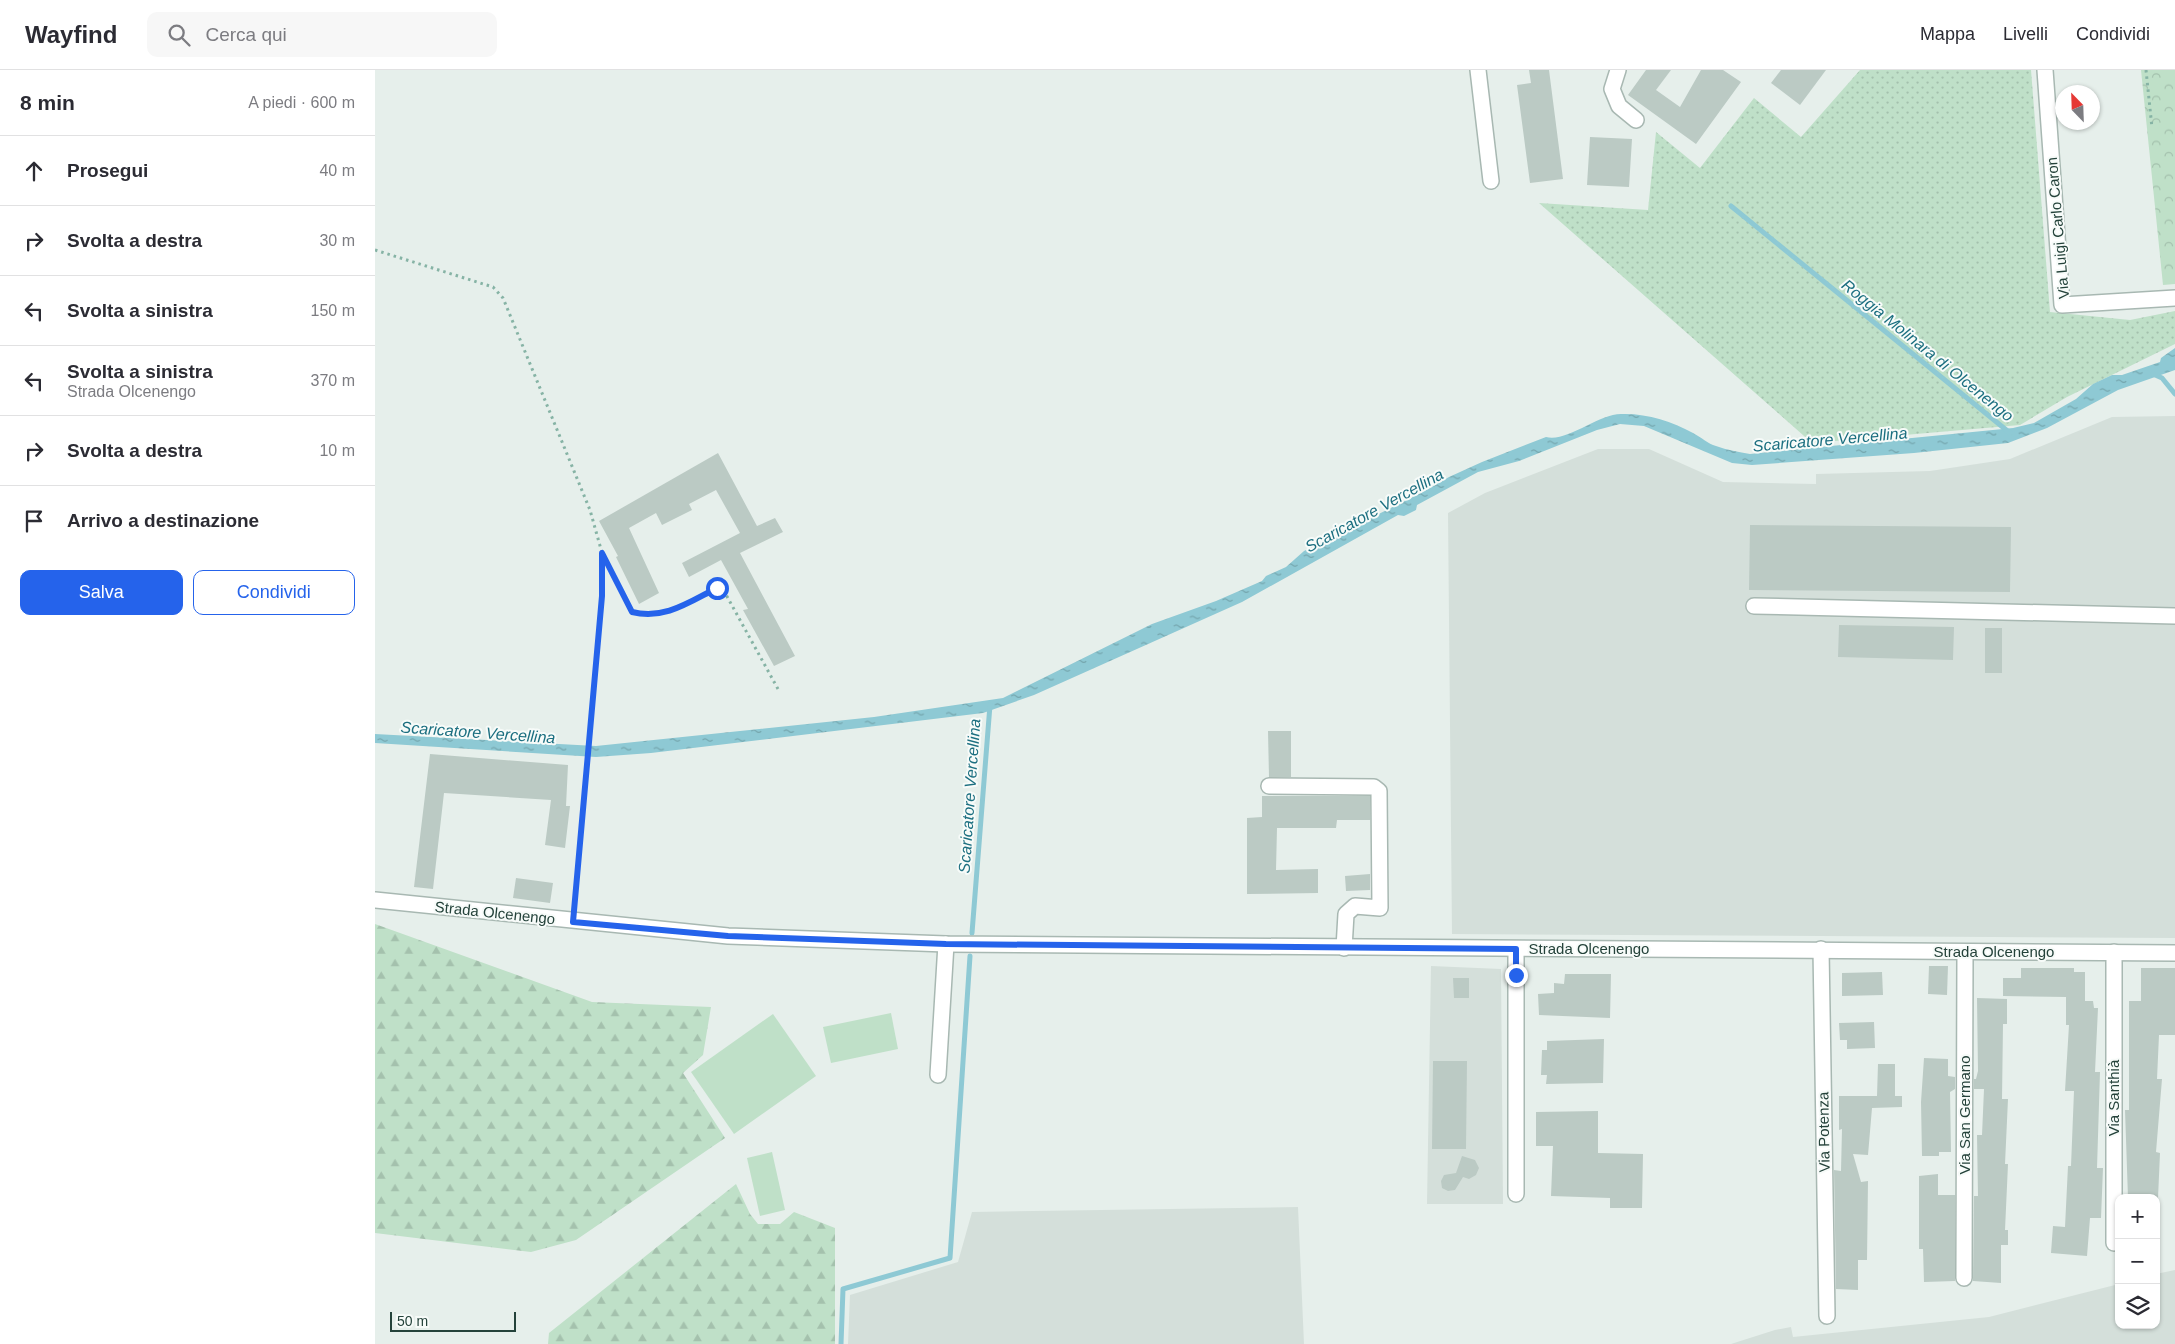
<!DOCTYPE html>
<html lang="it">
<meta charset="utf-8">
<style>
:root{--surface:#fff;--page:#f7f7f7;--text:#2b2b33;--muted:#7c7c81;--line:#e1e1e2;--accent:#2563eb}
body{margin:0;font-family:Arial,sans-serif;background:var(--page);color:var(--text)}
.controls{position:absolute;right:15px;bottom:15px;display:grid;overflow:hidden;border-radius:10px;box-shadow:0 1px 4px #0004}
.controls button{width:45px;height:45px;display:grid;place-items:center;padding:0;border:0;border-bottom:1px solid var(--line);background:var(--surface);color:var(--text);font:25px sans-serif}
.compass{position:absolute;left:1680px;top:15px;width:45px;height:45px;border-radius:50%;background:var(--surface);box-shadow:0 1px 4px #0004;rotate:337deg}
.scale{position:absolute;left:15px;bottom:12px;width:126px;box-sizing:border-box;padding-left:5px;border:2px solid #24423a;border-top:0;font-size:14px;line-height:18px;white-space:nowrap;color:#24423a;-webkit-text-stroke:4px #f7fbf9;paint-order:stroke}
.stop{position:absolute;width:15px;height:15px;margin:-11px;border:4px solid #2563eb;border-radius:50%;background:#fff}
.stop.end{background:#2563eb;border-color:#fff;box-shadow:0 1px 5px #0008}
.list{margin:0;padding:0;list-style:none}
h2{display:flex;justify-content:space-between;align-items:center;height:65px;margin:0;padding:0 20px;font-size:21px}
h2 small{font-size:16px;font-weight:400;color:var(--muted)}
.list li{display:grid;grid-template-columns:32px 1fr auto;gap:15px;align-items:center;box-sizing:border-box;height:70px;padding:0 20px;border-top:1px solid var(--line)}
.list b{display:block;font-size:19px;white-space:nowrap}
.list p{margin:0;font-size:16px;white-space:nowrap;color:var(--muted)}
.list em{font-size:16px;font-style:normal;color:var(--muted)}
.actions{display:flex;gap:10px;padding:15px 20px}
.actions a{flex:1;padding:11px 0;border:1px solid var(--accent);border-radius:10px;text-align:center;font-size:18px;color:var(--accent)}
.actions .main{background:var(--accent);color:#fff}
.icon{flex:none;width:28px;height:28px;fill:none;stroke:currentColor;stroke-width:2;stroke-linecap:round;stroke-linejoin:round}
.map{position:relative;flex:none;width:1800px;height:1274px;overflow:hidden}
header{display:flex;align-items:center;gap:30px;box-sizing:border-box;height:70px;padding:0 25px;background:var(--surface);border-bottom:1px solid var(--line)}
header strong{font-size:24px}
nav{display:flex;gap:28px;margin-inline-start:auto;font-size:18px}
.search{width:350px;height:45px;background:var(--page);display:flex;align-items:center;gap:12px;box-sizing:border-box;padding:0 18px;border-radius:10px;color:var(--muted);font-size:19px}
main{display:flex}
aside{flex:1;background:var(--surface)}
.map>svg:first-child{display:block}
</style>
<header>
<strong>Wayfind</strong>
<div class="search"><svg class="icon" aria-label="search" viewBox="0 0 24 24"><circle cx="10" cy="10" r="6"/><path d="M15 15l6 6"/></svg>Cerca qui</div>
<nav><a>Mappa</a><a>Livelli</a><a>Condividi</a></nav>
</header>
<main>
<aside>
<h2>8 min<small>A piedi · 600 m</small></h2>
<ul class="list">
<li><svg class="icon" aria-label="ahead" viewBox="0 0 24 24"><path d="M12 20V5M6 11l6-6 6 6"/></svg><div><b>Prosegui</b></div><em>40 m</em></li>
<li><svg class="icon" aria-label="right" viewBox="0 0 24 24"><path d="M7 20v-9h11M14 6l5 5-5 5"/></svg><div><b>Svolta a destra</b></div><em>30 m</em></li>
<li><svg class="icon" aria-label="left" viewBox="0 0 24 24"><path d="M17 20v-9H6M10 6l-5 5 5 5"/></svg><div><b>Svolta a sinistra</b></div><em>150 m</em></li>
<li><svg class="icon" aria-label="left" viewBox="0 0 24 24"><path d="M17 20v-9H6M10 6l-5 5 5 5"/></svg><div><b>Svolta a sinistra</b><p>Strada Olcenengo</p></div><em>370 m</em></li>
<li><svg class="icon" aria-label="right" viewBox="0 0 24 24"><path d="M7 20v-9h11M14 6l5 5-5 5"/></svg><div><b>Svolta a destra</b></div><em>10 m</em></li>
<li><svg class="icon" aria-label="arrive" viewBox="0 0 24 24"><path d="M6 21V4h12l-3 4 3 4H6"/></svg><div><b>Arrivo a destinazione</b></div></li>
</ul>
<div class="actions"><a class="main">Salva</a><a>Condividi</a></div>
</aside>
<div class="map">
<svg width="1800" height="1274" viewBox="0 0 1800 1274">
<defs>
<pattern id="grass-dots" width="8" height="8" patternUnits="userSpaceOnUse" patternTransform="scale(1.25)"><rect width="8" height="8" fill="#bfe0c8"/><path d="M2 2h.1M6 6h.1" fill="none" stroke="#a4c1ad" stroke-width="1.8" stroke-linecap="round"/></pattern>
<pattern id="forest-firs" width="22" height="20" patternUnits="userSpaceOnUse" patternTransform="scale(1.25)"><rect width="22" height="20" fill="#bfe0c8"/><path d="M5 1l3.5 6h-7zM16 11l3.5 6h-7z" fill="#a4c1ad"/></pattern>
<pattern id="park-crowns" width="20" height="18" patternUnits="userSpaceOnUse" patternTransform="scale(1.25)"><rect width="20" height="18" fill="#bfe0c8"/><path d="M2 6a3 3 0 1 1 6 0M12 15a3 3 0 1 1 6 0" fill="none" stroke="#a4c1ad"/></pattern>
<pattern id="water-ripples" width="26" height="14" patternUnits="userSpaceOnUse" patternTransform="scale(1.25)"><rect width="26" height="14" fill="#8ec9d4"/><path d="M2 4q2-2 4 0t4 0M15 11q2-2 4 0t4 0" fill="none" stroke="#74a5ad"/></pattern>
</defs>
<rect width="100%" height="100%" fill="#e6efeb"/>
<g fill="#d4dfda">
<polygon points="1800,346 1800,868 1077,864 1073,443 1110,423 1223,379 1274,379 1348,412 1441,414 1441,404 1555,401 1635,389 1737,347"/>
<polygon points="1056,896 1126,899 1128,1134 1052,1134"/>
<polygon points="923,1137 929,1274 473,1274 475,1225 583,1192 597,1142"/>
<polygon points="1800,1200 1800,1274 1356,1274 1400,1260 1416,1257 1418,1267 1614,1247 1744,1214 1744,1255 1781,1255 1781,1204"/>
</g>
<polygon fill="url(#grass-dots)" points="1485,0 1656,0 1675,242 1755,250 1800,241 1800,274 1692,327 1645,355 1437,373 1164,133 1273,140 1281,62 1325,98 1379,28 1426,67"/>
<g fill="url(#forest-firs)">
<polygon points="0,854 217,932 336,937 328,985 308,1003 350,1068 201,1170 156,1182 0,1163"/>
<polygon points="361,1114 375,1144 383,1154 405,1154 419,1142 460,1158 460,1274 173,1274 174,1263"/>
</g>
<polygon fill="url(#park-crowns)" points="1766,0 1800,0 1800,214 1788,215"/>
<g fill="#bfe0c8">
<polygon points="516,943 523,979 456,993 448,957"/>
<polygon points="398,944 441,1006 359,1064 316,1002"/>
<polygon points="397,1082 410,1140 385,1146 372,1088"/>
</g>
<path fill="url(#water-ripples)" d="M1800,278V300L1743,320L1672,358L1633,373L1539,383L1377,395L1357,393L1269,356L1245,354L1222,360L1144,391L1103,402L1042,435L1041,440L1029,446L1023,445L867,532L659,625L608,643L276,683L221,687L0,673V664L221,676L499,647L628,628L777,554L841,531L887,511L891,506L911,497L929,481L1046,423L1074,407L1107,392L1171,367C1191,373 1223,344 1246,344C1271,343 1296,351 1318,363C1326,367 1333,374 1341,376C1352,380 1364,382 1375,384L1638,358L1659,353L1701,329L1718,314L1737,305H1747L1785,292L1786,288Z"/>
<g fill="none" stroke-linecap="round" stroke-linejoin="round">
<g stroke="#8ec9d4" stroke-width="5">
<polyline points="1356,136 1635,363"/>
<polyline points="1778,304 1787,308 1800,324"/>
<polyline points="597,863 615,635"/>
<polyline points="466,1274 468,1219 575,1188 595,886"/>
</g>
</g>
<g fill="#bbcac4">
<polygon points="1154,0 1174,0 1188,109 1155,113 1142,15 1156,13"/>
<polygon points="1271,0 1296,0 1281,20 1305,37 1326,0 1348,0 1366,12 1321,74 1253,25"/>
<polygon points="1406,0 1451,0 1425,35 1396,13"/>
<polygon points="1215,67 1257,69 1254,117 1212,115"/>
<polygon points="343,383 382,456 400,448 408,462 365,483 420,586 399,596 368,540 373,539 346,490 314,507 307,493 365,463 341,420 314,434 317,440 287,455 281,443 254,458 284,523 264,534 241,487 243,486 224,451"/>
<polygon points="1375,455 1636,457 1635,522 1374,520"/>
<polygon points="1464,555 1579,557 1578,590 1463,587"/>
<rect x="1610" y="558" width="17" height="45"/>
<polygon points="893,661 916,661 916,707 894,707"/>
<polygon points="55,684 193,695 191,736 195,736 190,778 170,775 176,730 69,723 58,819 39,817"/>
<polygon points="887,726 995,726 995,750 962,750 961,758 902,758 901,800 943,799 943,823 872,824 872,748 887,747"/>
<polygon points="995,804 995,820 971,821 970,806"/>
<polygon points="141,808 178,813 175,833 138,828"/>
<polygon points="1554,896 1573,896 1572,925 1553,924"/>
<polygon points="1646,898 1699,898 1699,902 1710,902 1710,931 1718,931 1719,938 1723,938 1720,1002 1725,1002 1722,1098 1728,1098 1726,1148 1715,1148 1712,1186 1676,1183 1678,1156 1690,1157 1693,1096 1696,1096 1699,1021 1690,1021 1694,955 1691,955 1691,927 1628,926 1628,908 1646,908"/>
<polygon points="1766,898 1800,898 1800,965 1784,965 1782,1009 1787,1009 1781,1082 1785,1083 1783,1128 1753,1128 1750,1040 1754,1040 1754,931 1766,931"/>
<polygon points="1507,902 1508,925 1467,926 1467,903"/>
<polygon points="1190,904 1236,904 1235,948 1164,945 1163,924 1179,923 1179,913 1189,914"/>
<polygon points="1078,908 1094,908 1094,928 1079,928"/>
<polygon points="1602,928 1632,929 1632,954 1628,954 1627,1029 1633,1029 1630,1094 1633,1094 1630,1160 1633,1160 1633,1175 1626,1175 1626,1213 1598,1211 1599,1126 1603,1126 1602,1065 1607,1065 1609,1019 1599,1019 1599,1009 1601,1009 1603,1001"/>
<polygon points="1499,952 1500,978 1472,979 1472,970 1465,970 1464,953"/>
<polygon points="1229,969 1228,1013 1171,1014 1172,1005 1166,1005 1167,980 1172,980 1172,971"/>
<polygon points="1549,988 1573,989 1573,1006 1580,1007 1580,1019 1575,1022 1576,1082 1564,1082 1564,1086 1547,1086 1546,1032"/>
<polygon points="1058,991 1092,991 1091,1079 1057,1079"/>
<polygon points="1503,994 1520,994 1520,1026 1527,1026 1527,1037 1497,1038 1493,1085 1478,1084 1486,1112 1493,1111 1492,1190 1483,1190 1483,1220 1461,1219 1459,1100 1466,1101 1467,1059 1464,1060 1464,1026 1502,1026"/>
<polygon points="1223,1041 1223,1083 1268,1084 1267,1138 1235,1138 1235,1128 1176,1126 1178,1076 1161,1076 1161,1042"/>
<polygon points="1087,1086 1100,1090 1104,1098 1101,1105 1094,1109 1088,1107 1080,1120 1073,1121 1067,1118 1066,1111 1069,1105 1081,1103"/>
<polygon points="1563,1104 1563,1125 1580,1125 1580,1211 1549,1212 1548,1179 1544,1179 1544,1106"/>
</g>
<g fill="none" stroke-linecap="round" stroke-linejoin="round">
<defs>
<g id="minor">
<polyline points="1103,0 1116,111"/>
<polyline points="1243,0 1237,19 1244,36 1261,50"/>
<polyline points="1670,0 1687,235 1800,228"/>
<polyline points="1379,536 1800,546"/>
<polyline points="894,716 999,717 1004,721 1005,838 980,836 971,844 969,878"/>
<polyline points="0,830 353,866 571,874 1800,883"/>
<polyline points="1141,879 1141,1124"/>
<polyline points="1446,879 1452,1246"/>
<polyline points="563,1005 571,874"/>
<polyline points="1739,1173 1739,882"/>
<polyline points="1589,1208 1590,882"/>
</g>
</defs>
<use href="#minor" stroke="#a8b8b2" stroke-width="18"/>
<g stroke="#86b3a5" stroke-width="3" stroke-dasharray="2.5 4" stroke-linecap="butt">
<polyline points="1771,0 1777,58"/>
<polyline points="0,180 118,217 128,228 215,440 227,483 227,526 200,837"/>
<path d="M227,484L257,542C290,550 314,532 342,518L349,521L403,619"/>
</g>
<use href="#minor" stroke="#fff" stroke-width="15"/>
</g>
<g fill="none" stroke-linecap="round" stroke-linejoin="round">
<path stroke="#2563eb" stroke-width="6" d="M342,518C314,532 290,550 257,542L227,483V526L198,852L353,866L571,874L1141,879V905"/>
</g>
<g text-anchor="middle" stroke-width="4" stroke-linejoin="round" paint-order="stroke">
<g font-size="15" fill="#24423a" stroke="#f7fbf9">
<text transform="translate(1683 158) rotate(-95)" y="5">Via Luigi Carlo Caron</text>
<text transform="translate(120 843) rotate(6)" y="5">Strada Olcenengo</text>
<text x="1214" y="884">Strada Olcenengo</text>
<text x="1619" y="887">Strada Olcenengo</text>
<text transform="translate(1739 1028) rotate(-90)" y="5">Via Santhià</text>
<text transform="translate(1590 1045) rotate(-90)" y="5">Via San Germano</text>
<text transform="translate(1449 1062) rotate(-91)" y="5">Via Potenza</text>
</g>
<g font-size="16" font-style="italic" fill="#1c6f80" stroke="#f7fbf9">
<text transform="translate(1553 280) rotate(39)" y="6">Roggia Molinara di Olcenengo</text>
<text transform="translate(1455 369) rotate(-5)" y="6">Scaricatore Vercellina</text>
<text transform="translate(999 440) rotate(-29)" y="6">Scaricatore Vercellina</text>
<text transform="translate(103 662) rotate(4)" y="6">Scaricatore Vercellina</text>
<text transform="translate(594 726) rotate(-86)" y="6">Scaricatore Vercellina</text>
</g>
</g>
</svg>
<div class="controls">
<button>+</button>
<button>−</button>
<button><svg class="icon" aria-label="layers" viewBox="0 0 24 24"><path d="M12 4l9 5-9 5-9-5zM3 14l9 5 9-5"/></svg></button>
</div>
<svg class="compass" viewBox="-18 -18 36 36"><path d="M0-13l5 13h-10z" fill="#e53935"/><path d="M0 13l5-13h-10z" fill="#7c7c81"/></svg>
<div class="scale">50 m</div>
<div class="stop" style="left:342px;top:518px"></div>
<div class="stop end" style="left:1141px;top:905px"></div>
</div>
</main>
